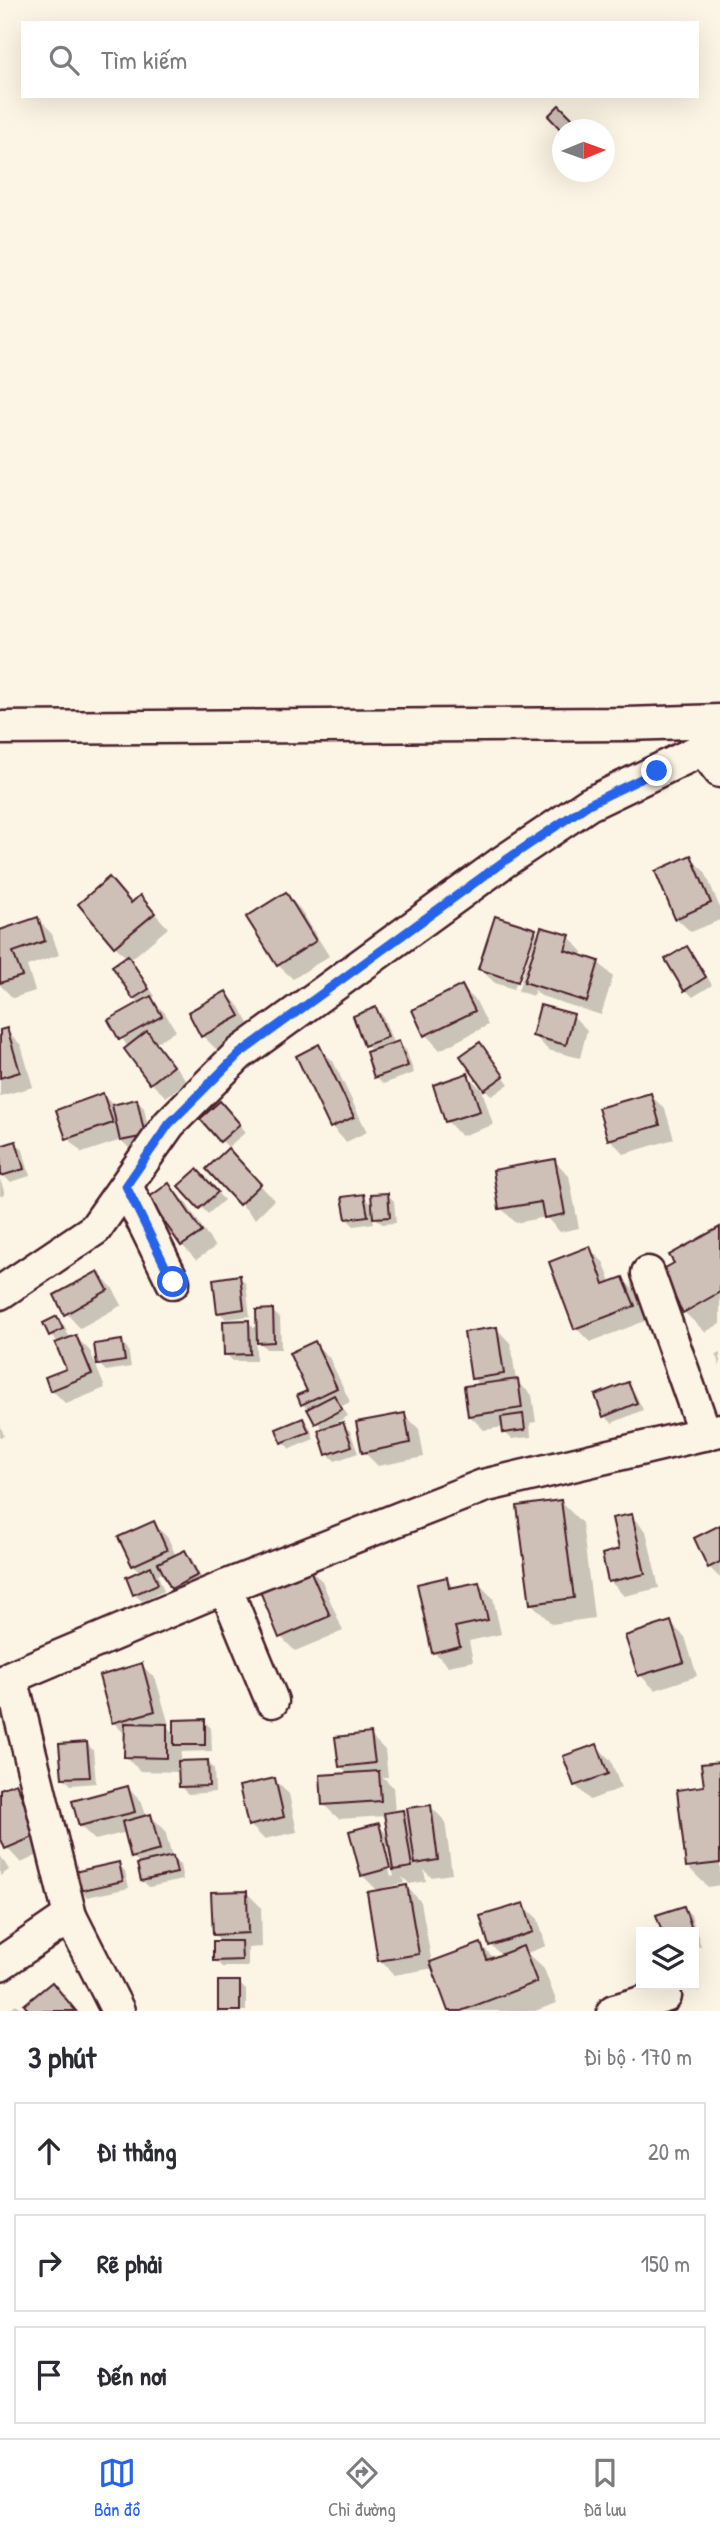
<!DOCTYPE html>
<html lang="vi">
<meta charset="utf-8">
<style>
:root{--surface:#fff;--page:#f2f2f3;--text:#2b2b33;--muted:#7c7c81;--line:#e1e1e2;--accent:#2563eb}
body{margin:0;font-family:"Patrick Hand",sans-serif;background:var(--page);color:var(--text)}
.controls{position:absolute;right:21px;bottom:21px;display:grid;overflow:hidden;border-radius:0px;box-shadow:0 7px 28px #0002}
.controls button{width:63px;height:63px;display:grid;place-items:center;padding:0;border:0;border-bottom:2px solid var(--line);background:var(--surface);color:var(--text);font:35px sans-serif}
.compass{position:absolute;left:552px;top:119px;width:63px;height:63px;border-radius:50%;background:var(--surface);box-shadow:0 7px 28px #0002;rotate:89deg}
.stop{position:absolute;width:21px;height:21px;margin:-16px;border:5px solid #2563eb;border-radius:50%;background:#fff}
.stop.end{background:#2563eb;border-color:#fff;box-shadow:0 2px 7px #0008}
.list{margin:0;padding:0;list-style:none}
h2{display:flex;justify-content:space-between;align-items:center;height:91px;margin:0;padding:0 28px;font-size:30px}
h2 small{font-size:23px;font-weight:400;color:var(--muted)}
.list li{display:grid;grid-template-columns:46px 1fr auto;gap:21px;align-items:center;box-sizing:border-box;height:98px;margin:0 14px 14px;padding:0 14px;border:2px solid var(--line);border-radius:0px}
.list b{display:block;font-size:26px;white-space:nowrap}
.list em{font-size:23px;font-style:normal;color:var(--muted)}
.icon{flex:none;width:38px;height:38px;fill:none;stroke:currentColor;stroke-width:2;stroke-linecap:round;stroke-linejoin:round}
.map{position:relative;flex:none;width:720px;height:2011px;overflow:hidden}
.search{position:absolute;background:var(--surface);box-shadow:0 7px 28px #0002;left:21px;right:21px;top:21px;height:77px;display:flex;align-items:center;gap:18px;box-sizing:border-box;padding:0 24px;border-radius:0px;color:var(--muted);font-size:26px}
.sheet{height:427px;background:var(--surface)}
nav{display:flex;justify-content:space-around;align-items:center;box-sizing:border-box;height:98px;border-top:2px solid var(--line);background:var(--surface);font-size:19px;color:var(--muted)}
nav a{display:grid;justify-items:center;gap:4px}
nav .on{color:var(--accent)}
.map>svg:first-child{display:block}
</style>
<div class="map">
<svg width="720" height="2011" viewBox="0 0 720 2011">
<rect width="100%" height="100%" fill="#fcf5e5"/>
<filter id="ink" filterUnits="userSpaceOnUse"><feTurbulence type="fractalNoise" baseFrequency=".0143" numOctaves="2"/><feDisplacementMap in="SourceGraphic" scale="14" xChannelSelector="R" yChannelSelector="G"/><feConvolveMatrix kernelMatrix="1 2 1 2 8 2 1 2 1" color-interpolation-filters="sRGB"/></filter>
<g filter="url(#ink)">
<g fill="#0003" fill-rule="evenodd">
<polygon points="559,107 581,129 563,130"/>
<polygon points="690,858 705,872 720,908 720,920 691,932 676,918"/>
<polygon points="286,894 300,909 329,956 293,979 278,965"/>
<polygon points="140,897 168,928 130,960 155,996 151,999 165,1013 176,1031 156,1042 187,1081 166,1097 151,1083 111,1021 140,1004 134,998 127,958 115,946 132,904"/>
<polygon points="37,919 52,934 59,955 27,966 35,991 13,998 0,985 0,932"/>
<polygon points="535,931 540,936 569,937 583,952 582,957 598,962 613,977 601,1015 541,996 535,990 533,996 518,991 535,937 532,937 514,989 495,983 480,969"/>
<polygon points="687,948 694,955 712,985 693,997 686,990 668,959"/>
<polygon points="462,987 476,1001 488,1025 440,1050 426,1035"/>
<polygon points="226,993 240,1007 253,1031 217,1050 203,1036"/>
<polygon points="376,1009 383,1016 394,1045 399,1043 406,1050 414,1073 383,1084 376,1077 373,1052 366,1045"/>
<polygon points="573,1016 587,1030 580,1058 548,1050 534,1035"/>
<polygon points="6,1030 21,1045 33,1087 0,1096 0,1032"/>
<polygon points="480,1044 509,1084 492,1096 485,1089"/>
<polygon points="318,1046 333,1061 367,1132 346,1142 332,1127 298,1057"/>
<polygon points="467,1075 482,1090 493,1125 461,1136 447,1121"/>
<polygon points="103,1095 114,1106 137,1101 144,1108 151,1143 129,1148 121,1140 82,1153 68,1138"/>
<polygon points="650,1095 665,1109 674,1139 624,1154 610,1139"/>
<polygon points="227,1110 246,1132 228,1147 221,1140"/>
<polygon points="16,1143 23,1150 30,1176 10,1182 3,1175 0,1166 0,1148"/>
<polygon points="555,1161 569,1176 579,1228 560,1232 546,1217 516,1223 501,1208"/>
<polygon points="242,1165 274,1200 255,1219 208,1169"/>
<polygon points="197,1171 224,1200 208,1214 181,1186"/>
<polygon points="0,1179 5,1194 0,1196"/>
<polygon points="169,1186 184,1200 215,1247 196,1260 182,1245"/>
<polygon points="387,1194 394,1201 396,1223 382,1224 372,1214 374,1223 354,1226 347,1219 363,1196 370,1203 372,1213 375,1213"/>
<polygon points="720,1229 720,1324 705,1332 684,1312"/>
<polygon points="589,1248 604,1263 611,1283 623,1279 637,1293 648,1320 590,1342 576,1328"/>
<polygon points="97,1273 112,1287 122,1305 80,1328 66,1313"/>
<polygon points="239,1277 246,1284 250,1316 226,1319 219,1312"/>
<polygon points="272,1311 280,1318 281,1349 266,1349 256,1338 256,1361 233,1361 226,1354 248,1322 259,1333"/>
<polygon points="57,1318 64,1325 70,1339 76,1337 90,1351 105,1388 66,1404 52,1390 68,1370 59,1343 51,1335"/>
<polygon points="497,1329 511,1344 516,1381 532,1395 536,1422 530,1423 531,1437 512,1439 504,1432 504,1427 484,1430 469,1415 481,1386 473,1378"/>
<polygon points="121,1341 128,1349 131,1367 106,1371 99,1364"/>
<polygon points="314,1343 329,1357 350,1402 342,1406 348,1416 330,1426 331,1428 343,1424 350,1431 358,1453 335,1461 328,1454 324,1430 303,1404 309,1391"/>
<polygon points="720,1353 720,1367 716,1355"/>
<polygon points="627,1384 634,1391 643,1410 612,1423 605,1416"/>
<polygon points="404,1414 419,1429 424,1457 378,1466 364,1452"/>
<polygon points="303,1420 310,1427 314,1439 290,1449 283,1442"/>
<polygon points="0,1424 4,1436 0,1437"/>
<polygon points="561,1502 582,1523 594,1618 552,1624 531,1603"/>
<polygon points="631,1516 646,1531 659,1588 624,1596 610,1581"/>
<polygon points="153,1523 168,1538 176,1556 185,1552 192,1559 203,1582 179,1595 172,1588 164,1572 158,1575 164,1591 142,1601 134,1594 141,1573 133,1565"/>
<polygon points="720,1527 720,1578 709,1567"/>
<polygon points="307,1567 322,1581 343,1631 295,1651 281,1637"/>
<polygon points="446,1579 456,1589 479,1584 493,1598 501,1634 469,1641 473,1661 448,1666 434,1652"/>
<polygon points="670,1623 685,1637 697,1676 655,1690 640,1675"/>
<polygon points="142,1665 156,1680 169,1725 167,1726 176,1735 204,1721 211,1728 212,1751 181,1752 181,1763 207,1761 214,1769 215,1792 188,1794 181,1787 180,1772 140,1771 125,1756 126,1735 113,1722"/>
<path d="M370,1735L385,1750L388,1777H383L393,1787L395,1813L402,1812L410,1819L430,1806L445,1821L452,1874L431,1877L424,1870L426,1881L410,1884L402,1877L404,1883L379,1889L380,1892L407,1887L421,1902L432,1964L481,1945L495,1959L502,1956L491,1945L523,1905L538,1919L546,1946L527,1953L544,1969L557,2003L535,2011H450L434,1968L394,1975L380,1960L379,1892L362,1875L378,1825L389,1836L386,1816L339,1819L324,1805L349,1775L341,1766ZM381,1840H385L394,1876L391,1877Z"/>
<polygon points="86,1743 93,1750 96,1783 71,1785 64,1778"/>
<polygon points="597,1746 611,1761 621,1788 590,1800 575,1785"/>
<polygon points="720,1763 720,1885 708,1887 687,1866 706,1788"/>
<polygon points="274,1780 289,1794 297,1832 264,1839 250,1825"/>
<polygon points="15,1785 30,1799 51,1849 21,1863 7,1848 0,1833 0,1791"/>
<polygon points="128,1788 142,1803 146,1817 151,1816 165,1830 172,1858 180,1865 183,1880 149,1887 142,1880 141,1865 133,1857 127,1832 95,1840 80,1826"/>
<polygon points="0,1855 9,1870 0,1876"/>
<polygon points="118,1864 125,1871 129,1888 87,1897 80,1890"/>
<polygon points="246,1892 261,1907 262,1947 248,1948 248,1967 222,1967 215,1960 223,1943 214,1934"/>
<polygon points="684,1908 691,1915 701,1946 694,1948 694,1932 664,1932 659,1916"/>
<polygon points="239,1983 246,1990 246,2011 220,2011"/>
<polygon points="16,2004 23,2011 7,2011"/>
</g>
<g fill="#cfc0b7" stroke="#4a1f2b" stroke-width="2">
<polygon points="559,105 575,121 562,131 548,116"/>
<polygon points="691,855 711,903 675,919 655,871"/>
<polygon points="109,877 131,903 140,895 155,913 114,947 78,904"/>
<polygon points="286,892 316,941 277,966 246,917"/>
<polygon points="495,916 536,929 518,982 478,969"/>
<polygon points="38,917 45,941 13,952 22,976 0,983 0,930"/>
<polygon points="541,927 570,935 565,950 599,961 587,1002 524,982"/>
<polygon points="687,946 706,977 684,991 665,959"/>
<polygon points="128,955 149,989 133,999 112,966"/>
<polygon points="462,985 475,1011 424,1036 412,1010"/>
<polygon points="226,991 240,1016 201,1037 188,1012"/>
<polygon points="151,996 162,1016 119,1040 108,1020"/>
<polygon points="540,1005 574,1014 566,1045 532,1036"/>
<polygon points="376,1007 388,1037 364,1046 353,1016"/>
<polygon points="7,1028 20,1072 0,1078 0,1030"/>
<polygon points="147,1031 173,1066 150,1084 124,1049"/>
<polygon points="399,1041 408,1066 374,1078 366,1052"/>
<polygon points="480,1042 504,1076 484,1090 460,1056"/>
<polygon points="319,1044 354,1117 330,1128 296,1056"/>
<polygon points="468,1073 480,1111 445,1122 433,1085"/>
<polygon points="103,1093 113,1123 66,1139 56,1110"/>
<polygon points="651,1093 660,1125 608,1140 598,1108"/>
<polygon points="137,1099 145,1136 120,1141 112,1105"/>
<polygon points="220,1101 240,1124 220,1142 200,1119"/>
<polygon points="16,1141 24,1169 1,1176 0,1146"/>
<polygon points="228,1148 261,1184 239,1205 206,1169"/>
<polygon points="555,1159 565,1214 544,1218 541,1202 499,1209 493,1170"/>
<polygon points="197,1169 218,1192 199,1209 178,1186"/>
<polygon points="169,1183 202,1232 181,1246 148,1198"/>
<polygon points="388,1193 390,1217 373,1218 371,1194"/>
<polygon points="364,1194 368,1216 346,1219 342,1197"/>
<polygon points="720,1227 720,1292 683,1313 660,1271 674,1263 669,1255"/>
<polygon points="590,1246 604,1284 623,1277 635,1306 574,1329 549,1262"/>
<polygon points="98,1271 108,1290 64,1315 54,1295"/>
<polygon points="240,1275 244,1309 217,1313 213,1279"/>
<polygon points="273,1309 274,1342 257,1343 256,1310"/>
<polygon points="57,1316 63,1329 49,1336 43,1323"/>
<polygon points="249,1320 250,1354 224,1355 223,1321"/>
<polygon points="497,1327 504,1374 471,1379 464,1332"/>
<polygon points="76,1335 92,1374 50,1391 45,1377 66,1369 55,1343"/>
<polygon points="122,1340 125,1361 97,1365 94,1344"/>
<polygon points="315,1341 337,1388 301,1405 297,1395 307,1391 289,1353"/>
<polygon points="518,1379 522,1408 468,1416 464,1386"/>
<polygon points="628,1382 637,1403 603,1417 595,1395"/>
<polygon points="334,1395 342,1409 315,1424 307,1409"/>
<polygon points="405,1413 410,1443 362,1453 356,1422"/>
<polygon points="523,1414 525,1430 503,1433 501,1417"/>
<polygon points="303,1418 309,1432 281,1443 276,1429"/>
<polygon points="343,1422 352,1446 326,1455 318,1430"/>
<polygon points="561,1500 574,1598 530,1604 517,1506"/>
<polygon points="632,1514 645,1574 608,1582 602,1554 619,1549 612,1518"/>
<polygon points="154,1521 167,1550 132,1566 118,1537"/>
<polygon points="720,1525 720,1562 708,1568 694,1538"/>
<polygon points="185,1550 198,1575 171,1589 158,1563"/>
<polygon points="308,1565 330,1616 279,1638 258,1586"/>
<polygon points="151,1566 158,1584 133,1595 126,1577"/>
<polygon points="447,1577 449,1588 479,1582 488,1620 455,1627 460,1646 432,1653 417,1584"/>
<polygon points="671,1621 684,1662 638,1676 625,1636"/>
<polygon points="142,1663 155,1711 112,1723 99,1676"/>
<polygon points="205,1719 205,1745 174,1745 174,1720"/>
<polygon points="125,1723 167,1724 167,1758 124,1757"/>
<polygon points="371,1733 375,1763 339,1767 335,1737"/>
<polygon points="87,1742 90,1777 62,1778 59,1744"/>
<polygon points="597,1744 608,1774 574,1786 563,1756"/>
<polygon points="208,1760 209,1786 179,1787 178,1761"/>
<polygon points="720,1762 720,1863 686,1867 677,1790 704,1786 701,1764"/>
<polygon points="379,1771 381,1801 322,1805 320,1775"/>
<polygon points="275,1778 284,1817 248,1826 239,1786"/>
<polygon points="16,1783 38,1835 5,1849 0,1837 0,1789"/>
<polygon points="128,1786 135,1812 79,1826 72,1801"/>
<polygon points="431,1805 438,1860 415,1864 407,1808"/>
<polygon points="403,1810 412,1867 393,1870 384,1813"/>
<polygon points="151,1814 160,1850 131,1858 122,1822"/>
<polygon points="379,1823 390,1868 361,1876 349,1831"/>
<polygon points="173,1856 177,1873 141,1881 137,1864"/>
<polygon points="119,1862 123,1881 78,1891 74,1872"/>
<polygon points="407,1885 419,1954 378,1961 367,1892"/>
<polygon points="247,1891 248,1933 213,1935 211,1892"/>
<polygon points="524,1903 533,1932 489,1946 480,1916"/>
<polygon points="684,1906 693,1932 662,1932 656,1915"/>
<polygon points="213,1941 241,1941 242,1960 213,1961"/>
<polygon points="481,1943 487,1960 523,1946 537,1982 461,2011 448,2011 430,1962"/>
<rect x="218" y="1981" width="22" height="30"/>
<polygon points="52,1982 76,2011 29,2011 24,2005"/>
</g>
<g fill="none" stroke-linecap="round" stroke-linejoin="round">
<defs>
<g id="minor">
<polyline points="0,728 627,724 720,721"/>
<polyline points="703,749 720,771"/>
<polyline points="126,1186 173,1282"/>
<polyline points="648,1273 705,1434"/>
<polyline points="0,1293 95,1229 169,1124 239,1054 503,862 589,804 703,749 720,735"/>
<polyline points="225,1587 272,1701"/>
<polyline points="0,1964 70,1916"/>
<polyline points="118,2011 70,1916 11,1677 225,1587 483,1486 720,1430"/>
<polyline points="614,2011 665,1996"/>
</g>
</defs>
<use href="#minor" stroke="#4a1f2b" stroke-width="37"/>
<use href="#minor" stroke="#fcf5e5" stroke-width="32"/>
</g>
</g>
<g fill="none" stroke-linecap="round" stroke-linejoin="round" filter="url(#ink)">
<polyline stroke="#2563eb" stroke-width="9" points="173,1282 126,1186 169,1124 239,1054 503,862 589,804 657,771"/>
</g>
</svg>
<div class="controls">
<button><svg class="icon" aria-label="layers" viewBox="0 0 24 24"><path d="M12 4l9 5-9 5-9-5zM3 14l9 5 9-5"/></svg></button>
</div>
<svg class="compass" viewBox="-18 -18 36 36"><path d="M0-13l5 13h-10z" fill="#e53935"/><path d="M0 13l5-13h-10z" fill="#7c7c81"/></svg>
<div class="stop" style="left:173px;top:1282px"></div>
<div class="stop end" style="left:657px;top:771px"></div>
<div class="search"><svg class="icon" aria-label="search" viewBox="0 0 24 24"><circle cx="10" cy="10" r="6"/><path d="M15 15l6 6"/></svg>Tìm kiếm</div>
</div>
<section class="sheet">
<h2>3 phút<small>Đi bộ · 170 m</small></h2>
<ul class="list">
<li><svg class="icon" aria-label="ahead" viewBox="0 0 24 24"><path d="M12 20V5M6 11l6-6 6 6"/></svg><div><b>Đi thẳng</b></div><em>20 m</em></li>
<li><svg class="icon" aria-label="right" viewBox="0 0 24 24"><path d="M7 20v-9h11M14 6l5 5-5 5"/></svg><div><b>Rẽ phải</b></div><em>150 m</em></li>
<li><svg class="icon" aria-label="arrive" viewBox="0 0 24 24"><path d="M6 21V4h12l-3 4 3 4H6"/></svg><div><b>Đến nơi</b></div></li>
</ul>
</section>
<nav>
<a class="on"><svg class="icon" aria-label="map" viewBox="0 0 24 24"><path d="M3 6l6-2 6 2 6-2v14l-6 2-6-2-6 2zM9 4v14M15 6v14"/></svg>Bản đồ</a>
<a><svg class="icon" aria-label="directions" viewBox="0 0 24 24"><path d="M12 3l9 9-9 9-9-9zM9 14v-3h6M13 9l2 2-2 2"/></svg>Chỉ đường</a>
<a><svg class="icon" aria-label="saved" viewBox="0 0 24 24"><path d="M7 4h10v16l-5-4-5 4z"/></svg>Đã lưu</a>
</nav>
